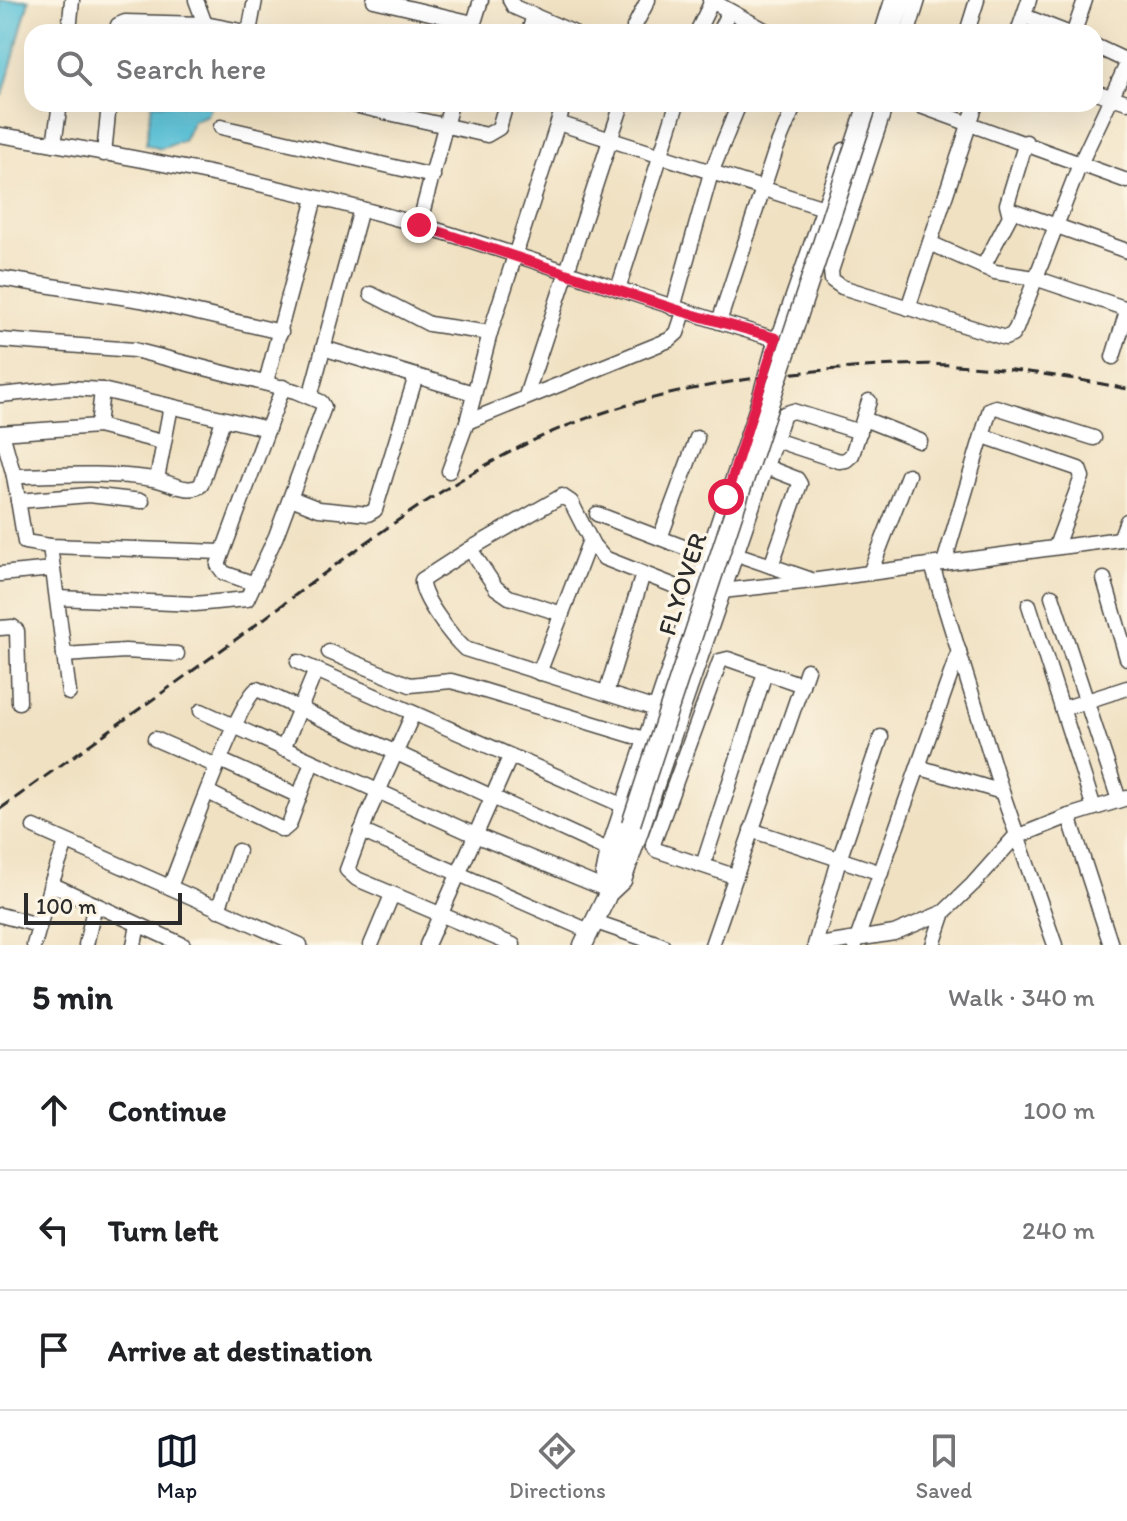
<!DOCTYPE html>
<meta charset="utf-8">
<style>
:root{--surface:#fff;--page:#f2f2f2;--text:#202124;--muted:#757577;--line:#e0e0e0;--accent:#111827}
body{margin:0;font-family:Itim,sans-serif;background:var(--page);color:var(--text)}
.scale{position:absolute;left:24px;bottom:20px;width:158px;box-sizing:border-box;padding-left:8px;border:4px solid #2b2b2b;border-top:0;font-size:22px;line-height:28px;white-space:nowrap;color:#2b2b2b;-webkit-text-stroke:6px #fcf5e5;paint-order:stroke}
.stop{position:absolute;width:24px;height:24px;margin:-18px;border:6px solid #e11d48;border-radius:50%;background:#fff}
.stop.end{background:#e11d48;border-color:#fff;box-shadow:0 2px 8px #0008}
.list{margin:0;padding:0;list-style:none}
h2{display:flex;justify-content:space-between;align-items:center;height:104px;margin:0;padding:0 32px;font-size:34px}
h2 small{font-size:26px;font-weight:400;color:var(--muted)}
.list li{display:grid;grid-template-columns:52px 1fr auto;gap:24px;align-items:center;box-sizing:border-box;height:120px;padding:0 32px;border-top:2px solid var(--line)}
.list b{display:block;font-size:30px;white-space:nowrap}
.list em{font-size:26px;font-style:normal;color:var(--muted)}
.icon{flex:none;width:44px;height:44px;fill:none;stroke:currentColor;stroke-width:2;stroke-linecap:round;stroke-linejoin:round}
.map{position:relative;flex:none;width:1127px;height:945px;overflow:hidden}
.search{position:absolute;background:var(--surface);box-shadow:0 8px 32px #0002;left:24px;right:24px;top:24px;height:88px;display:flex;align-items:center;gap:20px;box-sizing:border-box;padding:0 28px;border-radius:24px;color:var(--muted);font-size:30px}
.sheet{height:464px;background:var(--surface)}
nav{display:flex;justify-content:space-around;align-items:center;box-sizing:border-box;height:112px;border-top:2px solid var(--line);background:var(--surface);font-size:22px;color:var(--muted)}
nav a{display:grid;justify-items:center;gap:4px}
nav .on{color:var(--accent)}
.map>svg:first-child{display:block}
</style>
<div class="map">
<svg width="1127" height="945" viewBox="0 0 1127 945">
<rect width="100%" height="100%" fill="#fcf5e5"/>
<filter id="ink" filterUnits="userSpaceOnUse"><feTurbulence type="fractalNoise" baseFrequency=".0125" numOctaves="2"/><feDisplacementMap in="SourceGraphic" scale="16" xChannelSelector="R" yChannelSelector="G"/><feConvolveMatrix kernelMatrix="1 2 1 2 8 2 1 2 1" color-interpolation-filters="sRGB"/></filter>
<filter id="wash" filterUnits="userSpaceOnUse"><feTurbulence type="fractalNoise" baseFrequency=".006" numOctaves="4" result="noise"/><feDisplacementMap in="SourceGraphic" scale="32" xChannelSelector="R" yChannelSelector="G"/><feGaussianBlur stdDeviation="1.8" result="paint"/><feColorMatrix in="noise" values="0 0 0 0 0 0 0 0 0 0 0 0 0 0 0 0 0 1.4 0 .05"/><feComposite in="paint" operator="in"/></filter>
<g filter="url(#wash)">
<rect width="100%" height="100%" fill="#f0e1c2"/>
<g fill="#5cc3d9" stroke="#447782" stroke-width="2">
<polygon points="0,0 29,0 3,95 0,94"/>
<polygon points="152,104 211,104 207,115 193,121 183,141 160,149 146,144"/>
</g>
</g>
<g filter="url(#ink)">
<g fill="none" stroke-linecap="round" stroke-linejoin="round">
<defs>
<g id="minor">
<polyline points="196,0 205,24"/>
<polyline points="374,0 473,23"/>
<polyline points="510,0 514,7 572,32"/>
<polyline points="710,0 768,32"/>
<polyline points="1024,16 1065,32"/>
<polyline points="634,27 648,0"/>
<polyline points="69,32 72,0"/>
<polyline points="116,32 118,25 125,22 205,24 246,32"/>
<polyline points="249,32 255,0"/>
<polyline points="471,32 481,0"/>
<polyline points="529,32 534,15"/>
<polyline points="697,32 712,1"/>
<polyline points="719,32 729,11"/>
<polyline points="882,32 892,0"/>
<polyline points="908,32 918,0"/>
<polyline points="967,32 977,0"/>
<polyline points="1018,32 1029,0"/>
<polyline points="1074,32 1085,0"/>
<polyline points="1095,46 1127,61"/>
<polyline points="1095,92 1127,102"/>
<polyline points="349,104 487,135 499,128 506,104"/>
<polyline points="886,104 831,271 832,280 842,287 1005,338 1012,335 1016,329 1080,164 1127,64"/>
<polyline points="915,104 1127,181"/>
<polyline points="558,123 824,208"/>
<polyline points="221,127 433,176"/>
<path d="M0,135C138,157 286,186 420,225C538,260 654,303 772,338H776L781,331L844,150"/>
<polyline points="54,144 60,104"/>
<polyline points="104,154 109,104"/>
<polyline points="1009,209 1127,251"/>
<polyline points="419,225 451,104"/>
<polyline points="930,243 995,272 1035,278 1127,309"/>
<polyline points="983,267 1010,216 1007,204 1026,142"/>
<polyline points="0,278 141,300 281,332"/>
<polyline points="618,289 677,104"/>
<polyline points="371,294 429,324 490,333"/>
<polyline points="673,308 711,173 739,104"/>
<polyline points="908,308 976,104"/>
<polyline points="719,322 776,149 795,104"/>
<polyline points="776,338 756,410 608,850 603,875 606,898 624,881 784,414 793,411 860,432"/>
<polyline points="0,340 134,350 295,391 321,402 324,407 276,536 247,599 195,604 58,598"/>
<polyline points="323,348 473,393"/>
<polyline points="1113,357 1127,311"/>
<polyline points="266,382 315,198"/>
<polyline points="0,395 70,388 102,390 268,429"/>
<polyline points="526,396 622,104"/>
<polyline points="310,397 361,209"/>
<polyline points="864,419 920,441"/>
<polyline points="467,422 669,340 677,333 684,312"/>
<polyline points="98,426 102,390"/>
<polyline points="0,433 98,426 162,442"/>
<polyline points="2,433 14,476 25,542 50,546 221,552"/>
<polyline points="983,436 1079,469 1082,477 1056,546"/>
<polyline points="775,440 839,461 846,460 852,455 869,401"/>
<polyline points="766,467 797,479 800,484 771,566"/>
<polyline points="449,471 467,422 490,333 564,104"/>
<path d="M14,476C61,475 107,472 153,479C168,481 188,495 201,485L223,420"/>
<polyline points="157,479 171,406"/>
<polyline points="291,498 319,509 368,514 375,510 416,376"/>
<polyline points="18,501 89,495 142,501"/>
<polyline points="597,514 707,556"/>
<polyline points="660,538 697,438"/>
<polyline points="1120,539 1127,521"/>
<polyline points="50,546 69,693"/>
<polyline points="470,549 496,588 509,597 562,614"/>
<polyline points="745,557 809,579"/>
<polyline points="944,563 990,409 996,407 1094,438"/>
<polyline points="932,565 1002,792 1055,945"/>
<polyline points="870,573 908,475"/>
<polyline points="0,574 53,569"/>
<polyline points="1104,579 1127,658"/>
<polyline points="255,584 224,573 218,565 283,387"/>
<polyline points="1052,596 1119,800"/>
<polyline points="1029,605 1094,808"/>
<polyline points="0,628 13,627 17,631 19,702"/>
<polyline points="329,652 410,685 451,681 462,684 644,739"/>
<polyline points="64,655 125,651 177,654"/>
<polyline points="298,662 622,805"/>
<polyline points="539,673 590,540"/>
<polyline points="606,693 643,574"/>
<path d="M656,709L465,649C452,637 420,596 422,580L470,549L562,496L571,502L593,545L604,558L695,594L803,582L1127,538"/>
<polyline points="1062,709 1127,688"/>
<polyline points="201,711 475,835 603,888"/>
<polyline points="413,714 368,814 347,870 357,879 513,945"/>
<polyline points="155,739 217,766"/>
<polyline points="283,749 316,670"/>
<polyline points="220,760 299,796"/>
<polyline points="918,767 1002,792"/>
<polyline points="208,792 283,830 289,825 312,762"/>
<polyline points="1069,816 1111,945"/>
<polyline points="34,827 300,945"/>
<polyline points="751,830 881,873"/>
<polyline points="361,831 589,931"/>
<polyline points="703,865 765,673"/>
<polyline points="734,876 656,850 653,844 720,661 728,659 802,685"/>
<polyline points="51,884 183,945"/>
<path d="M170,887C182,857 238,700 257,689L608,850"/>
<polyline points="218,910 238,851"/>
<polyline points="0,915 38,925"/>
<polyline points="593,921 662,945"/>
<polyline points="34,945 51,884 66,843"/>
<polyline points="86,945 95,904"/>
<polyline points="134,945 138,925"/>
<polyline points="371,945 392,895"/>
<polyline points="427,945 510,757"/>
<polyline points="712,945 807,670"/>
<polyline points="815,945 839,860 881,737"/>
<polyline points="819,945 894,933 944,912 973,884 1014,838 1069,816 1127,798"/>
<polyline points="855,945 959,651"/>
<polyline points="933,945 944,912"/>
</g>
<g id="major">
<polyline points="891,32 902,0"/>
<polyline points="583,945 606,898 631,824"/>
</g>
</defs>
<use href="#minor" stroke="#494642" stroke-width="17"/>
<use href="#major" stroke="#494642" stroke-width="21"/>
<use href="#minor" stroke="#fff" stroke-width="14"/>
<use href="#major" stroke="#fff" stroke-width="18"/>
<path stroke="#2b2b2b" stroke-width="3" stroke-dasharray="12 6" stroke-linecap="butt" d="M0,809C87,746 174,685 261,621C346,557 432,490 528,443C622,397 735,377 839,369C876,366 915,363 952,365C1011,368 1069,377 1127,389"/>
<defs>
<polyline id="major-bridge" points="631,824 868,104"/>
</defs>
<use href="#major-bridge" stroke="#494642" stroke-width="21" stroke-linecap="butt"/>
<use href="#major-bridge" stroke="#fff" stroke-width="18"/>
</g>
</g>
<g fill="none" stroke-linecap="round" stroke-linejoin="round" filter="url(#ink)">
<polyline stroke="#e11d48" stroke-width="10" points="419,225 684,312 776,338 726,497"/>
</g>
<g text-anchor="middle" stroke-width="7" stroke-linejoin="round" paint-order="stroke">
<g font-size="26" fill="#2b2b2b" stroke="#fcf5e5">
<text transform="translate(682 584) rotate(-72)" y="9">FLYOVER</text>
</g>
</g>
</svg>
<div class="scale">100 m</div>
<div class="stop" style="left:726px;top:497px"></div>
<div class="stop end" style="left:419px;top:225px"></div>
<div class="search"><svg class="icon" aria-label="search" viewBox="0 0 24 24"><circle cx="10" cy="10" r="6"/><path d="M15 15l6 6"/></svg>Search here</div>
</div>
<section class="sheet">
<h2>5 min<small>Walk · 340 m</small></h2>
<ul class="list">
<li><svg class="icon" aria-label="ahead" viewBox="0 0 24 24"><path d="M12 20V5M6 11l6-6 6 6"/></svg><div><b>Continue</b></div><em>100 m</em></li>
<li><svg class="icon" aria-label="left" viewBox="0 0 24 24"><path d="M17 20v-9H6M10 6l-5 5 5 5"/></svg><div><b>Turn left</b></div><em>240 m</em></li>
<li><svg class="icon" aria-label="arrive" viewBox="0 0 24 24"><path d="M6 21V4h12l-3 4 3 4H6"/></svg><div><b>Arrive at destination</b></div></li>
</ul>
</section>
<nav>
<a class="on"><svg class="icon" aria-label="map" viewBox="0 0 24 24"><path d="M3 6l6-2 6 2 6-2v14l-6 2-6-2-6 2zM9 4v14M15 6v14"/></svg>Map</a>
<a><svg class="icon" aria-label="directions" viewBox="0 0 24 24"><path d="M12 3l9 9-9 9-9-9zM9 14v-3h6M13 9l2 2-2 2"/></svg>Directions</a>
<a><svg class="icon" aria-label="saved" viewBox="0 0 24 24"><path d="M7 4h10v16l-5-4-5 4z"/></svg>Saved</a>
</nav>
